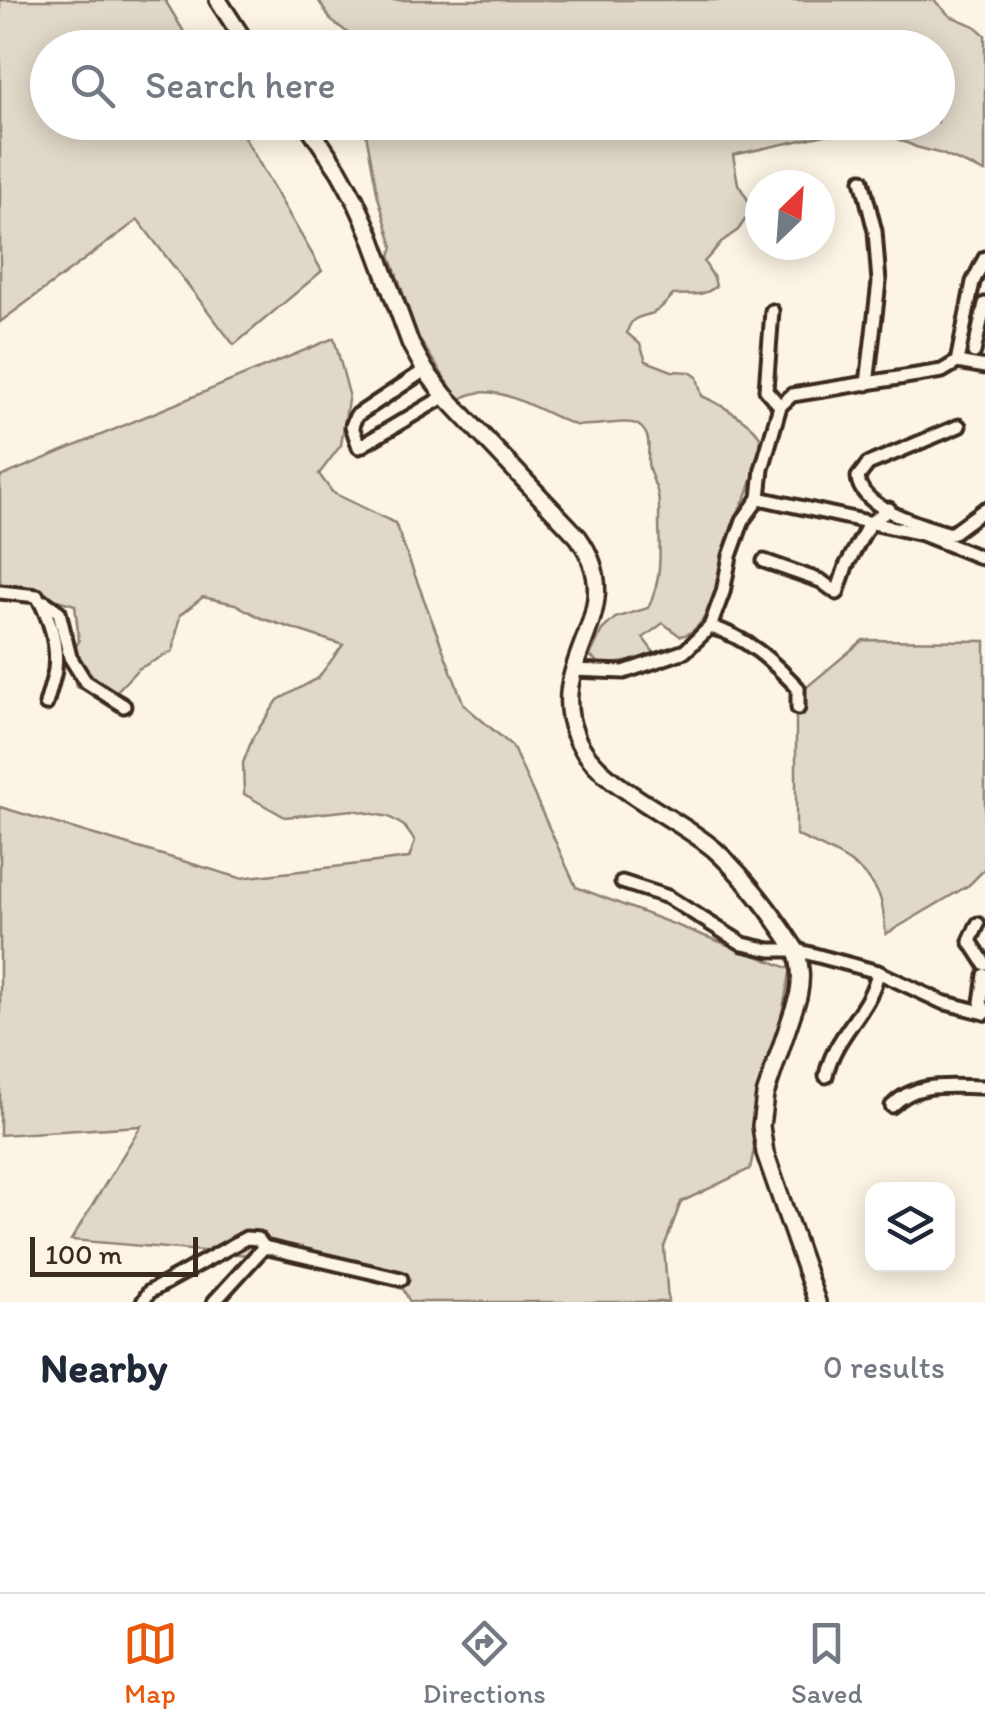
<!DOCTYPE html>
<style>
:root{--surface:#fff;--page:#f2f2f3;--text:#1f2937;--muted:#747a83;--line:#e0e1e3;--accent:#ea580c}
body{margin:0;font-family:Itim,sans-serif;background:var(--page);color:var(--text)}
.controls{position:absolute;right:30px;bottom:30px;display:grid;overflow:hidden;border-radius:20px;box-shadow:0 5px 25px #0003}
.controls button{width:90px;height:90px;display:grid;place-items:center;padding:0;border:0;border-bottom:2px solid var(--line);background:var(--surface);color:var(--text);font:50px sans-serif}
.compass{position:absolute;left:745px;top:170px;width:90px;height:90px;border-radius:50%;background:var(--surface);box-shadow:0 5px 25px #0003;rotate:25deg}
.scale{position:absolute;left:30px;bottom:25px;width:168px;box-sizing:border-box;padding-left:10px;border:5px solid #3b2a1e;border-top:0;font-size:28px;line-height:35px;white-space:nowrap;color:#3b2a1e;-webkit-text-stroke:8px #fcf5e5;paint-order:stroke}
.list{margin:0;padding:0;list-style:none}
h2{display:flex;justify-content:space-between;align-items:center;height:130px;margin:0;padding:0 40px;font-size:42px}
h2 small{font-size:32px;font-weight:400;color:var(--muted)}
.icon{flex:none;width:55px;height:55px;fill:none;stroke:currentColor;stroke-width:2;stroke-linecap:round;stroke-linejoin:round}
.map{position:relative;flex:none;width:985px;height:1302px;overflow:hidden}
.search{position:absolute;background:var(--surface);box-shadow:0 5px 25px #0003;left:30px;right:30px;top:30px;height:110px;display:flex;align-items:center;gap:25px;box-sizing:border-box;padding:0 35px;border-radius:55px;color:var(--muted);font-size:38px}
.sheet{height:290px;background:var(--surface)}
nav{display:flex;justify-content:space-around;align-items:center;box-sizing:border-box;height:140px;border-top:2px solid var(--line);background:var(--surface);font-size:28px;color:var(--muted)}
nav a{display:grid;justify-items:center;gap:5px}
nav .on{color:var(--accent)}
.map>svg:first-child{display:block}
</style>
<div class="map">
<svg width="985" height="1302" viewBox="0 0 985 1302">
<rect width="100%" height="100%" fill="#fcf5e5"/>
<filter id="ink" filterUnits="userSpaceOnUse"><feTurbulence type="fractalNoise" baseFrequency=".01" numOctaves="2"/><feDisplacementMap in="SourceGraphic" scale="20" xChannelSelector="R" yChannelSelector="G"/><feConvolveMatrix kernelMatrix="1 2 1 2 8 2 1 2 1" color-interpolation-filters="sRGB"/></filter>
<g filter="url(#ink)">
<g fill="#e0d8c8" stroke="#8e8173" stroke-width="2.5">
<polygon points="0,0 165,0 193,47 48,48 48,122 236,123 322,271 234,345 138,220 0,322"/>
<path d="M318,0H934L950,16L975,26L985,35V172L942,154L916,147L891,136L857,128L733,155L738,184L753,208L738,230L724,240L704,262L714,278L716,286C703,298 689,293 673,295C667,301 662,309 653,313C639,318 631,316 627,333L640,344L646,361L672,371L690,372L697,377L702,396C718,403 754,423 761,439C760,456 754,476 748,492C743,504 735,515 732,528C724,555 714,633 680,636L663,623L643,638L655,654L642,659L602,666L590,656L602,630L615,618L648,608C662,581 660,552 659,523C659,513 660,501 657,491C654,481 648,471 648,461C648,448 652,434 638,425C627,418 591,428 575,425C541,414 494,376 459,400L419,339L390,256L393,247L378,197L364,123L938,122V48L358,47L352,36L331,20Z"/>
<polygon points="334,338 349,394 341,445 319,474 333,493 395,523 464,705 512,746 576,887 791,969 750,1169 681,1202 664,1247 668,1302 410,1302 403,1289 296,1259 71,1240 141,1126 0,1135 0,807 240,878 409,858 415,841 404,826 389,817 353,810 285,817 244,794 243,763 253,737 278,700 318,678 343,645 261,618 235,604 203,597 180,615 173,651 138,669 112,696 76,687 70,656 79,641 75,605 0,584 0,477"/>
<path d="M863,640L985,641V869L969,885L886,934C884,922 884,906 879,895C864,862 827,850 796,835V696Z"/>
</g>
<g fill="none" stroke-linecap="round" stroke-linejoin="round">
<defs>
<g id="minor">
<polyline points="862,180 875,231 879,282 867,384"/>
<polyline points="985,258 973,282 957,362 985,367"/>
<polyline points="772,311 766,390 780,406"/>
<polyline points="974,352 985,304"/>
<polyline points="425,370 356,416 352,426 359,447 445,396"/>
<path d="M959,426L868,464L858,477C859,508 926,527 951,534L985,509"/>
<polyline points="759,498 762,469 780,406 792,395 942,371 957,362"/>
<polyline points="764,561 821,581 837,593 846,566 869,524 889,509"/>
<path d="M0,592L37,596C50,617 58,645 55,670C53,681 49,693 46,704"/>
<polyline points="45,602 59,612 70,657 85,681 124,706"/>
<path d="M710,627C746,636 773,662 798,688V708"/>
<polyline points="573,670 624,672 685,651 710,627 723,592 730,556 743,520 759,498 922,534 985,559"/>
<polyline points="622,882 668,897 743,944 770,950 796,950 878,972 942,1002 985,1013"/>
<polyline points="978,924 970,941 985,964"/>
<polyline points="985,975 981,1002 985,1013"/>
<path d="M826,1076C833,1036 870,1012 878,972"/>
<path d="M892,1106C917,1080 952,1087 985,1087"/>
<polyline points="143,1302 149,1292 246,1238 258,1239 264,1247"/>
<polyline points="214,1302 264,1247 401,1279"/>
</g>
<g id="major">
<polyline points="218,0 249,48"/>
<path d="M306,122L339,171L355,200L369,231L411,345L425,370L445,396L578,537C633,613 545,659 575,734C594,785 673,814 714,849C744,876 774,916 796,950C801,967 802,980 798,997L765,1095L761,1126L765,1153L817,1302"/>
</g>
</defs>
<use href="#minor" stroke="#3b2a1e" stroke-width="19"/>
<use href="#major" stroke="#3b2a1e" stroke-width="22"/>
<use href="#minor" stroke="#fcf5e5" stroke-width="11"/>
<use href="#major" stroke="#fcf5e5" stroke-width="15"/>
</g>
</g>
</svg>
<div class="controls">
<button><svg class="icon" aria-label="layers" viewBox="0 0 24 24"><path d="M12 4l9 5-9 5-9-5zM3 14l9 5 9-5"/></svg></button>
</div>
<svg class="compass" viewBox="-18 -18 36 36"><path d="M0-13l5 13h-10z" fill="#e53935"/><path d="M0 13l5-13h-10z" fill="#747a83"/></svg>
<div class="scale">100 m</div>
<div class="search"><svg class="icon" aria-label="search" viewBox="0 0 24 24"><circle cx="10" cy="10" r="6"/><path d="M15 15l6 6"/></svg>Search here</div>
</div>
<section class="sheet">
<h2>Nearby<small>0 results</small></h2>
<ul class="list">
</ul>
</section>
<nav>
<a class="on"><svg class="icon" aria-label="map" viewBox="0 0 24 24"><path d="M3 6l6-2 6 2 6-2v14l-6 2-6-2-6 2zM9 4v14M15 6v14"/></svg>Map</a>
<a><svg class="icon" aria-label="directions" viewBox="0 0 24 24"><path d="M12 3l9 9-9 9-9-9zM9 14v-3h6M13 9l2 2-2 2"/></svg>Directions</a>
<a><svg class="icon" aria-label="saved" viewBox="0 0 24 24"><path d="M7 4h10v16l-5-4-5 4z"/></svg>Saved</a>
</nav>
